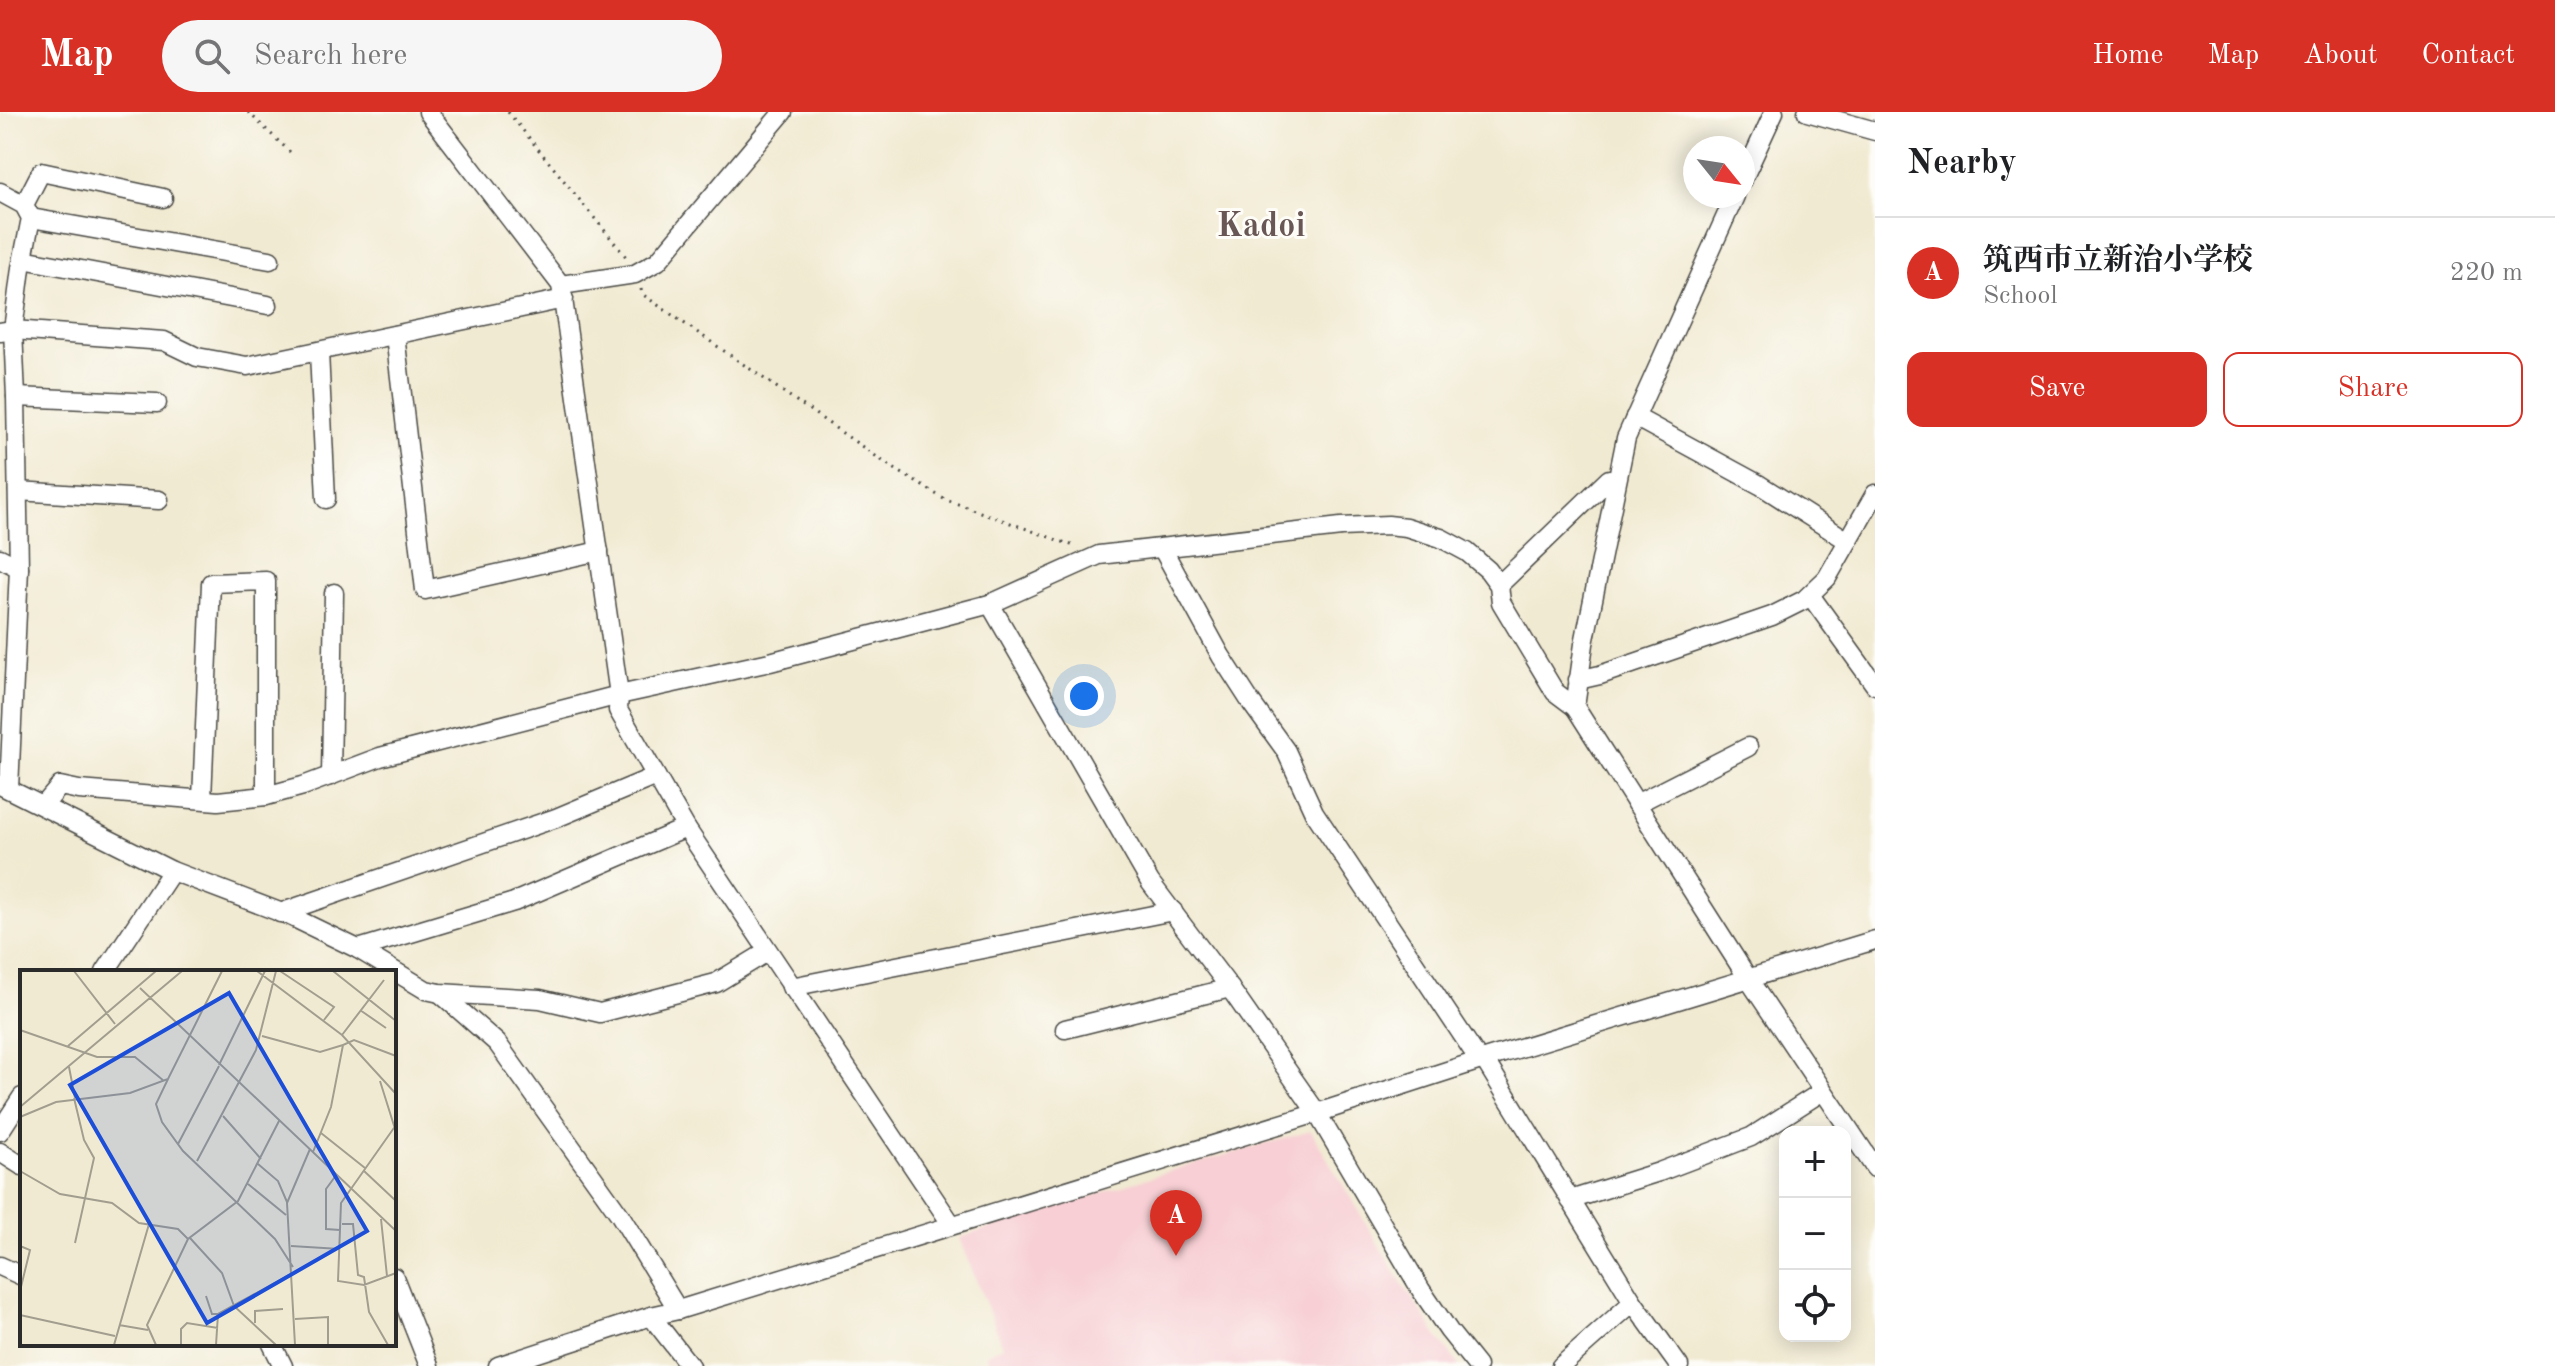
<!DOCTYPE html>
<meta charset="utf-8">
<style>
:root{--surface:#fff;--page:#f6f6f6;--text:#202124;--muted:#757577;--line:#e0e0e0;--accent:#d93025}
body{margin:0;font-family:"Old Standard TT","Noto Serif JP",serif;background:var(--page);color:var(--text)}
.controls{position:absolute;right:24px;bottom:24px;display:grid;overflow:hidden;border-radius:16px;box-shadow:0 4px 20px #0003}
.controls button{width:72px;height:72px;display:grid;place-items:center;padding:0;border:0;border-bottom:2px solid var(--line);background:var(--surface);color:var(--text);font:40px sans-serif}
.compass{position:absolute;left:1683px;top:24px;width:72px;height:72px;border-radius:50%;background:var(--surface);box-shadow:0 4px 20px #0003;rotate:120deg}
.you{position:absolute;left:1084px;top:584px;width:28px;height:28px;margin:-20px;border:6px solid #fff;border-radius:50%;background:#1a73e8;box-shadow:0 0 0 12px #1a73e833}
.badge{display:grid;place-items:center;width:52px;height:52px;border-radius:50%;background:var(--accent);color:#fff;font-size:26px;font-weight:700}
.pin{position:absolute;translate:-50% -66px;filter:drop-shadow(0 2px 4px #0008)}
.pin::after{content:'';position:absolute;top:42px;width:28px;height:24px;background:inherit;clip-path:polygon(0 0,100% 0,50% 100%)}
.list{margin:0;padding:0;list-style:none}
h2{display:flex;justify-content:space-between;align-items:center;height:104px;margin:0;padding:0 32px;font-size:34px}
h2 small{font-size:26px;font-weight:400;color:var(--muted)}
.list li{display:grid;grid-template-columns:52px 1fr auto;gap:24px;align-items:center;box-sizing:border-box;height:112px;padding:0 32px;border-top:2px solid var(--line)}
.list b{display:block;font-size:30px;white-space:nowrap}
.list p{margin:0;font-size:26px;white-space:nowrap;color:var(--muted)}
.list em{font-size:26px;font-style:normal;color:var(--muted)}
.actions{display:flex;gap:16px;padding:24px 32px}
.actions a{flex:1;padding:18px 0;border:2px solid var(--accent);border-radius:16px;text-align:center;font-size:28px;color:var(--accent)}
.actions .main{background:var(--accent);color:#fff}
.icon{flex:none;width:44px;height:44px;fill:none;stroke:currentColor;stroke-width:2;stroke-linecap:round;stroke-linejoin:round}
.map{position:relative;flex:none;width:1875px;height:1254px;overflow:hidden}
header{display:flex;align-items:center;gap:48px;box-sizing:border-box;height:112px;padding:0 40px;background:var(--accent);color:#fff}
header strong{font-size:38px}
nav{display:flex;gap:44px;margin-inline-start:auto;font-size:28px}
.search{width:560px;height:72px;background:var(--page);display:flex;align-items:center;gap:20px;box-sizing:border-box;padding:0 28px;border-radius:44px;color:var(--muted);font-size:30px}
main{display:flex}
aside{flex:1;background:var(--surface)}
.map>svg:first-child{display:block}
</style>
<header>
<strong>Map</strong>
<div class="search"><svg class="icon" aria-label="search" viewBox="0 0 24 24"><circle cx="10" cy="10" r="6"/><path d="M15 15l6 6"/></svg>Search here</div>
<nav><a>Home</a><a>Map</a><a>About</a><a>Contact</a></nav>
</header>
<main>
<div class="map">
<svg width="1875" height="1254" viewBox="0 0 1875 1254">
<rect width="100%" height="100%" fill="#fdfcf7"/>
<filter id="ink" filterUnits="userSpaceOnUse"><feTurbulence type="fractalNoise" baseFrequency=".0125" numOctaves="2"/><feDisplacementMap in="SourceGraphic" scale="16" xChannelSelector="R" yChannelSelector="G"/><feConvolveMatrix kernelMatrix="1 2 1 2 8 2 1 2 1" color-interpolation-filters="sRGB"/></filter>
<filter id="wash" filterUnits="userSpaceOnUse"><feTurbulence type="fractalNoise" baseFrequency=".006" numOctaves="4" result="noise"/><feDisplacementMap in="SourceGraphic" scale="32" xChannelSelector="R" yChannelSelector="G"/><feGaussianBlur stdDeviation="1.8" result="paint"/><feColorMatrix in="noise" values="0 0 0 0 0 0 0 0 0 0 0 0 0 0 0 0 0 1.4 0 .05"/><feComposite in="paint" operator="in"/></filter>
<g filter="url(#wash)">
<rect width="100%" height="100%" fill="#f1ead2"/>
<polygon fill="#f7cfd4" points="1311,1019 1396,1162 1442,1231 1460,1254 992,1254 986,1243 1003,1234 959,1126 1176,1057"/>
</g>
<g filter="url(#ink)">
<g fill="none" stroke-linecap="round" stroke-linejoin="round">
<defs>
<g id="minor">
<polyline points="428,0 561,173 619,583 618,598 686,716 952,1113"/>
<polyline points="1807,0 1875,19"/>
<polyline points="1743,67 1774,0"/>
<polyline points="0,80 24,93 31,106 21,156 13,218 16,285 19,456 9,677"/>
<polyline points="1735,84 1626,326 1584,532 1575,595 1749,868 1875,1056"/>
<polyline points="24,93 41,60 163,86"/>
<polyline points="31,106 270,148"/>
<polyline points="23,147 268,193"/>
<polyline points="561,173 635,162 658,149 783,0"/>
<polyline points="0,220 13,218 164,229 197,245 247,254 564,187"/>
<polyline points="395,223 425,478 599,439"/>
<polyline points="319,240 326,387"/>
<polyline points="16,285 157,291"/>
<polyline points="1635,305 1760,373 1848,429"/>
<polyline points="18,379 159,388"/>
<polyline points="1162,436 1221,544 1252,592 1286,639 1314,700 1479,948"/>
<polyline points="0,446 19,456"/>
<polyline points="1499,473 1609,367 1616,369"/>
<polyline points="1810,483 1875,573"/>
<polyline points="990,492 1150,770 1227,872 1317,1001 1421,1178 1449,1219 1477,1254"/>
<polyline points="1578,568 1600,563 1772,504 1804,488 1827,466 1875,382"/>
<polyline points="331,664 334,481"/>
<polyline points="0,673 172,759 290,804 358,837 426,878 440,881 540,887 600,901 716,871 767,840"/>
<polyline points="202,687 211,471 266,469 266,684"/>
<polyline points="1636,692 1748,635"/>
<polyline points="43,694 60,674 79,678 218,689 266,684 303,674 380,645 619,583 770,550 990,492 1099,443 1341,415 1388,413 1406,415 1441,426 1467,440 1488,458 1499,473 1501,490 1555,580 1575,595"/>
<polyline points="280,801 556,706 656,664"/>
<polyline points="358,837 514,790 686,716"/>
<polyline points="105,860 172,759"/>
<polyline points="791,875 1173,799"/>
<polyline points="440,881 497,931 620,1103 678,1198"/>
<polyline points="1065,917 1230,876"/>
<polyline points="1484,947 1633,1190 1679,1254"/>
<polyline points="0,1019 22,985"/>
<polyline points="0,1040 22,1054"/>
<polyline points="1570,1088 1659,1060 1751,1025 1823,979"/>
<polyline points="0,1154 22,1164"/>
<polyline points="394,1165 429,1254"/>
<polyline points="651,1204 690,1254"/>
<polyline points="272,1232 283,1254"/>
<polyline points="498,1254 651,1204 678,1198 1317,1001 1484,947 1875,828"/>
<polyline points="1561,1254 1633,1190"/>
</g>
</defs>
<use href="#minor" stroke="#494844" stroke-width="21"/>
<g stroke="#494844" stroke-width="3" stroke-dasharray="2 6" stroke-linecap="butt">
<polyline points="248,0 290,40"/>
<polyline points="508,0 627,146"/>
<polyline points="641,177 642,182 890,354 944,387 1074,434"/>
</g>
<use href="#minor" stroke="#fff" stroke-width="18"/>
</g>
</g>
<g text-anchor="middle" stroke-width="6" stroke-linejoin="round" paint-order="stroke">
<g font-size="34" font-weight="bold" fill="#695756" stroke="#fdfcf7">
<text x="1261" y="124">Kadoi</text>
</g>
</g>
<g transform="translate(20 858)">
<rect width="376" height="376" fill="#f1ead2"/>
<path fill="none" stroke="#a29e8f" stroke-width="2" d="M54,1L95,54M237,1L322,65L376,124M260,1L314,37L304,50M313,1L376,51M120,18L376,261M340,40L366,58M0,60L77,87H115L144,111M322,65L364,10M242,66L300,82L323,75M48,76L136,1M199,95L245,1M49,97L55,128M148,109L136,134L142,152L163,181L255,269L273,297M360,111L376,162M54,128L64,170L74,188L55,273M0,137L162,1M203,146L241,189M0,147L36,132L110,123L148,109L202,1M376,155L321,233L318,311L344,315L376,303M301,163L345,198M158,174L199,96M293,182L311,137L323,75L334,70L376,86M177,191L236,80L256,1M238,194L258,211L267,232M0,201L40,224L92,233L119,253L158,259L168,269M344,201L376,231M317,204L306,219V259L320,260M228,214L266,245M361,249L367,306M322,254H333L338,305L344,307L349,342L368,375M170,268L202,303L214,336L256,375M0,276L10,280L0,321M271,276L320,279M186,326L192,344H198M198,344L273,303M0,345L95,366M275,349L308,347V375M235,353V341L263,339M99,355L128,360M94,375L129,254M136,375L127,355L168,269L218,231L259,151M161,375V359L167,353L198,358M196,375L198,344M275,375L267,233L290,179"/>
<path fill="#1d4ed8" fill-opacity="0.15" stroke="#1d4ed8" stroke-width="4" d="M209,23L347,261L187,353L50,115Z"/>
<rect width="376" height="376" fill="none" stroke="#2b2b2b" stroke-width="4"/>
</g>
</svg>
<div class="controls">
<button>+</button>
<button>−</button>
<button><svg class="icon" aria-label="locate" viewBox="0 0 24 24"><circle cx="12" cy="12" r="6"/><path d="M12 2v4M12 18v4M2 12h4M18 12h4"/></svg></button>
</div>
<svg class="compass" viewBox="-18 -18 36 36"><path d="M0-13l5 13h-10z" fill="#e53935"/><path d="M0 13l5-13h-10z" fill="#757577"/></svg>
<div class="you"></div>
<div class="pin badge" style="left:1176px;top:1144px">A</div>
</div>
<aside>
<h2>Nearby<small></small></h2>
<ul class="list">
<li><span class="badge">A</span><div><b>筑西市立新治小学校</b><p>School</p></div><em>220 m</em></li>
</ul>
<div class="actions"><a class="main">Save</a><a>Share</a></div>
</aside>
</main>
